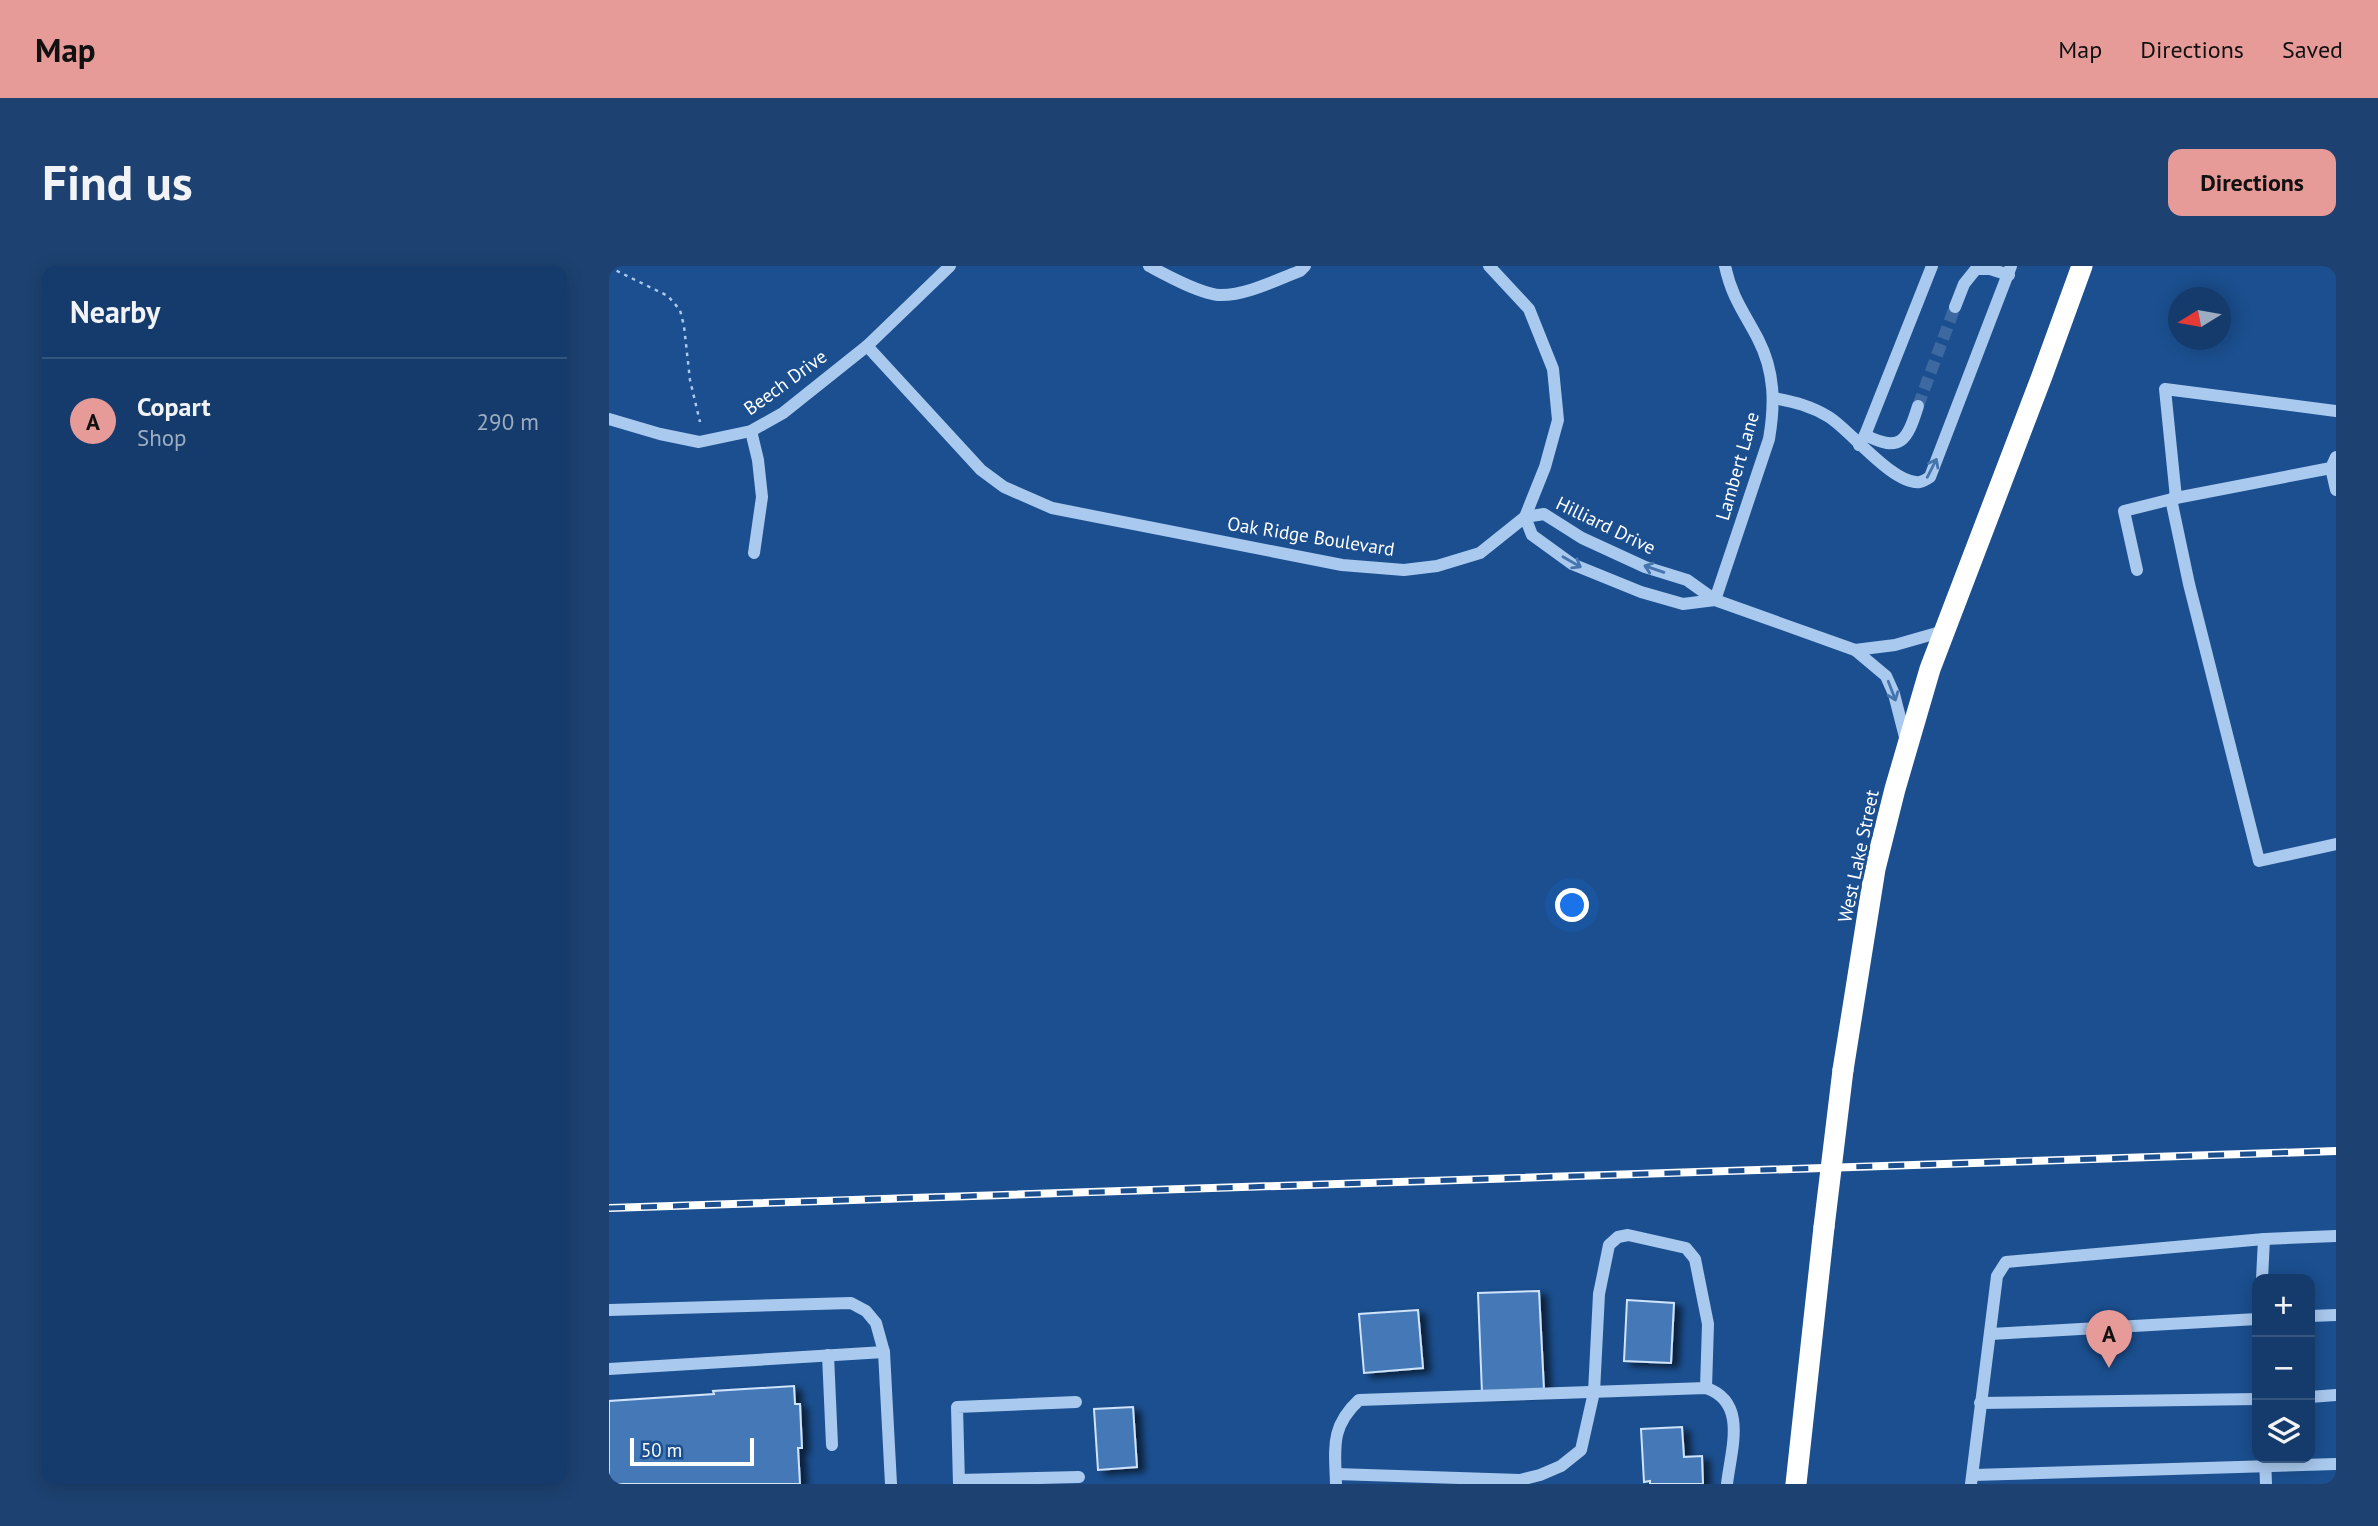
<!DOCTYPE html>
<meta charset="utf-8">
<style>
:root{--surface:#143b6b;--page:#1d4271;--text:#f1f3f6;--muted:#9dadc1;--line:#33557e;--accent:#e69b98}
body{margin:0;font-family:"PT Sans",sans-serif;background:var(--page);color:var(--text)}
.controls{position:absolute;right:21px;bottom:21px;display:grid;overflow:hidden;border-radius:14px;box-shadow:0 4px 18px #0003}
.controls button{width:63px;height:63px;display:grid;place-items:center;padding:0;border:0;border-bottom:2px solid var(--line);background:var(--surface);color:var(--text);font:35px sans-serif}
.compass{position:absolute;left:1559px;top:21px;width:63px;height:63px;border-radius:50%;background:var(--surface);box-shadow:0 4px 18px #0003;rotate:259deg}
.scale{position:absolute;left:21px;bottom:18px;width:124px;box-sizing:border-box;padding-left:7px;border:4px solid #fff;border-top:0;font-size:19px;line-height:24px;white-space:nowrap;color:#fff;-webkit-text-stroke:5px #1b4f8f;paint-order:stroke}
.you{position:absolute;left:964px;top:640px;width:24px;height:24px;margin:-18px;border:5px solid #fff;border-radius:50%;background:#1a73e8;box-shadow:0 0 0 10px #1a73e833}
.badge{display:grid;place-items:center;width:46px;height:46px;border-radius:50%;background:var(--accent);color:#111;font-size:23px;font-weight:700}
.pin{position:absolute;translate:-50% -58px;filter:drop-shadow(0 2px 4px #0008)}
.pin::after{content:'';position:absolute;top:37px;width:24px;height:21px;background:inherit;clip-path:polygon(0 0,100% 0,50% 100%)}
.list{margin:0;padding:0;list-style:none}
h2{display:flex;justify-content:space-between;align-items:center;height:91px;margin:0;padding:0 28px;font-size:30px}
h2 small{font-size:23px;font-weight:400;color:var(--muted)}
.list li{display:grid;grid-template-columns:46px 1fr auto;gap:21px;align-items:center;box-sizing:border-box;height:126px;padding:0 28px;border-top:2px solid var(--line)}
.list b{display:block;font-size:26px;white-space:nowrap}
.list p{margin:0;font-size:23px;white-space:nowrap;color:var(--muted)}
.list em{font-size:23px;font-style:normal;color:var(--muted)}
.icon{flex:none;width:38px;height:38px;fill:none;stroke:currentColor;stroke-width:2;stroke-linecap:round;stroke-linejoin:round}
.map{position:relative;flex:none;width:1727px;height:1218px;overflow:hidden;border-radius:14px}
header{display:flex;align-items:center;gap:42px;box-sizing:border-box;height:98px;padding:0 35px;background:var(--accent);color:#111}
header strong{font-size:33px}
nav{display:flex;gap:38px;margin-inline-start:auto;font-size:24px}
.intro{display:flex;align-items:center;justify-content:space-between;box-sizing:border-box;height:168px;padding:0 42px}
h1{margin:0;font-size:49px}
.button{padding:18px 32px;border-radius:14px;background:var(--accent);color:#111;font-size:24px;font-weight:700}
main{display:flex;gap:42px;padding:0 42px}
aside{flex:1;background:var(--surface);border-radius:14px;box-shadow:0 4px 18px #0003}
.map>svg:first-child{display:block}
</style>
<header>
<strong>Map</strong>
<nav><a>Map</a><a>Directions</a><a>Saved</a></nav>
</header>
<div class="intro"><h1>Find us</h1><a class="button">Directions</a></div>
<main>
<aside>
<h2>Nearby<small></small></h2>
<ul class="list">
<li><span class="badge">A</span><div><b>Copart</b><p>Shop</p></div><em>290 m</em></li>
</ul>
</aside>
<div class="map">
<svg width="1727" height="1218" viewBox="0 0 1727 1218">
<defs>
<filter id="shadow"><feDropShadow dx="7" dy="4" stdDeviation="3.5" flood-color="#0009"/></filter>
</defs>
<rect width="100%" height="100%" fill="#1b4f8f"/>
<g fill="#4478b7" stroke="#cfe3fa" stroke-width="2" filter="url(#shadow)">
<polygon points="930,1025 935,1124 873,1127 869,1027"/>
<polygon points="1018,1034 1065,1037 1062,1097 1015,1095"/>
<polygon points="809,1044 814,1102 755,1107 750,1048"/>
<polygon points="185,1120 186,1138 191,1138 193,1182 189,1182 191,1218 0,1218 0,1135 105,1128 104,1125"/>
<polygon points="524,1141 528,1201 489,1204 485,1143"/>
<polygon points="1073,1161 1075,1191 1093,1190 1094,1218 1041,1218 1041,1215 1035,1216 1032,1163"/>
</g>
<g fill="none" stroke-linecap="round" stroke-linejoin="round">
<polyline stroke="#3d69a0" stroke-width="12" stroke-dasharray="12 6" stroke-linecap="butt" points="1309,140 1346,41"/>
<polyline stroke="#a9c9ee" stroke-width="2.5" stroke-dasharray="3.5 5" stroke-linecap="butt" points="0,1 59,30 71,44 75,60 81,114 91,156"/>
<g stroke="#a9c9ee" stroke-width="12">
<path d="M540,0C557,9 593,29 612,29C638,29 667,14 691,5L696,0"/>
<polyline points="1346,41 1355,18 1367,3 1381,3 1400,9"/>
<polyline points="258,80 372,204 395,221 443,242 733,299 795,304 828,300 871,287 916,251 936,201 949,154 944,103 920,43 880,0"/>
<path d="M1165,132C1186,136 1202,140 1220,151C1241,164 1285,220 1311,216C1315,215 1318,213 1321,211L1402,0"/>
<polyline points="1727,145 1556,123 1567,232 1722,202 1727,191"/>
<polyline points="0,153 51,168 90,176 142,165 174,147 258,80 341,0"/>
<polyline points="142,165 149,194 153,231 145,287"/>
<path d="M1256,169C1292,187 1298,175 1309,140"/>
<polyline points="1250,179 1256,169 1323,0"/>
<polyline points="1727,203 1722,202 1727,224"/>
<polyline points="1562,233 1580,318 1650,595 1727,578"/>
<polyline points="1528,304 1515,245 1567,232"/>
<polyline points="1106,334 1074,338 1032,326 963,298 923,269 916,251 935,248 973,272 1036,301 1078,314 1106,334 1246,384 1277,410 1285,428 1297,475"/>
<path d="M1106,334L1160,173C1166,138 1166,106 1149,73C1135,46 1123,32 1116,0"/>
<polyline points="1246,384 1286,379 1335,365"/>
<polyline points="1653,1013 1655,973"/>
<polyline points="0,1044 242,1037 257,1045 267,1057 275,1086 282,1218"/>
<polyline points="1701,1050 1727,1049"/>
<polyline points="1382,1068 1648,1053"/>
<polyline points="219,1089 223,1179"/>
<polyline points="0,1103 275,1086"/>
<polyline points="1701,1131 1727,1129"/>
<polyline points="1371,1137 1648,1133"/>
<polyline points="1656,1192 1657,1218"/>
<polyline points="727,1208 911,1214 931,1209 952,1200 972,1184 985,1126 990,1028 1000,979 1009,971 1019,969 1077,982 1086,993 1099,1058 1097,1122"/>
<polyline points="1364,1209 1727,1198"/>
<polyline points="350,1214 470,1211"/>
<polyline points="350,1218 348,1141 467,1136"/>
<path d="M727,1218C726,1182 721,1161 750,1134L1097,1122C1139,1136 1122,1183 1118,1218"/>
<polyline points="1362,1218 1388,1010 1397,996 1655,973 1727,970"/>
</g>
<g stroke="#fff" stroke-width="21">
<polyline points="1234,804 1266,603 1286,523 1321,403 1433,110 1473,0"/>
<polyline points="1187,1218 1215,961"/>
</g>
<defs>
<polyline id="rail" points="0,942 1727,885"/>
</defs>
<use href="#rail" stroke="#fff" stroke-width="8"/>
<use href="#rail" stroke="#1b4f8f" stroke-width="5" stroke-dasharray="16" stroke-linecap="butt"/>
<polyline stroke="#fff" stroke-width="21" points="1215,961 1234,804"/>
</g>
<defs><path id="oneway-shaft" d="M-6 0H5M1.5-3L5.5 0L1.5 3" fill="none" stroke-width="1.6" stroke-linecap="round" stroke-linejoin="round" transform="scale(1.75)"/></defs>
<g stroke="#4674ac">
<use href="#oneway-shaft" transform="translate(1323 202) rotate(-63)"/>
<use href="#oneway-shaft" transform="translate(963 296) rotate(30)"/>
<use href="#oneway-shaft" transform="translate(1045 303) rotate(-161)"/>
<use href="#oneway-shaft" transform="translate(1283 425) rotate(69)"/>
</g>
<g text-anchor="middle" stroke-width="6" stroke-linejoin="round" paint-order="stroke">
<g font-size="19" fill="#fff" stroke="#1b4f8f">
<text transform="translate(176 116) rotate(-36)" y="7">Beech Drive</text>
<text transform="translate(1128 200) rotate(-74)" y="7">Lambert Lane</text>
<text transform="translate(997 259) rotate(26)" y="7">Hilliard Drive</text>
<text transform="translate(702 270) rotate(9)" y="7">Oak Ridge Boulevard</text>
<text transform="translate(1249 590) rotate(-78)" y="7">West Lake Street</text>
</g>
</g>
</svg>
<div class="controls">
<button>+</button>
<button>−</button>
<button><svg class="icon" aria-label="layers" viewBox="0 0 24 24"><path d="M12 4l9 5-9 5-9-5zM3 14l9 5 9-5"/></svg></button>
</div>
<svg class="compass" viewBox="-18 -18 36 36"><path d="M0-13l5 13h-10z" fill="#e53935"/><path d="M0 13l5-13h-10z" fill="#9dadc1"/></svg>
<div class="scale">50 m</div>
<div class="you"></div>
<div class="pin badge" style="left:1500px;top:1102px">A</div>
</div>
</main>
